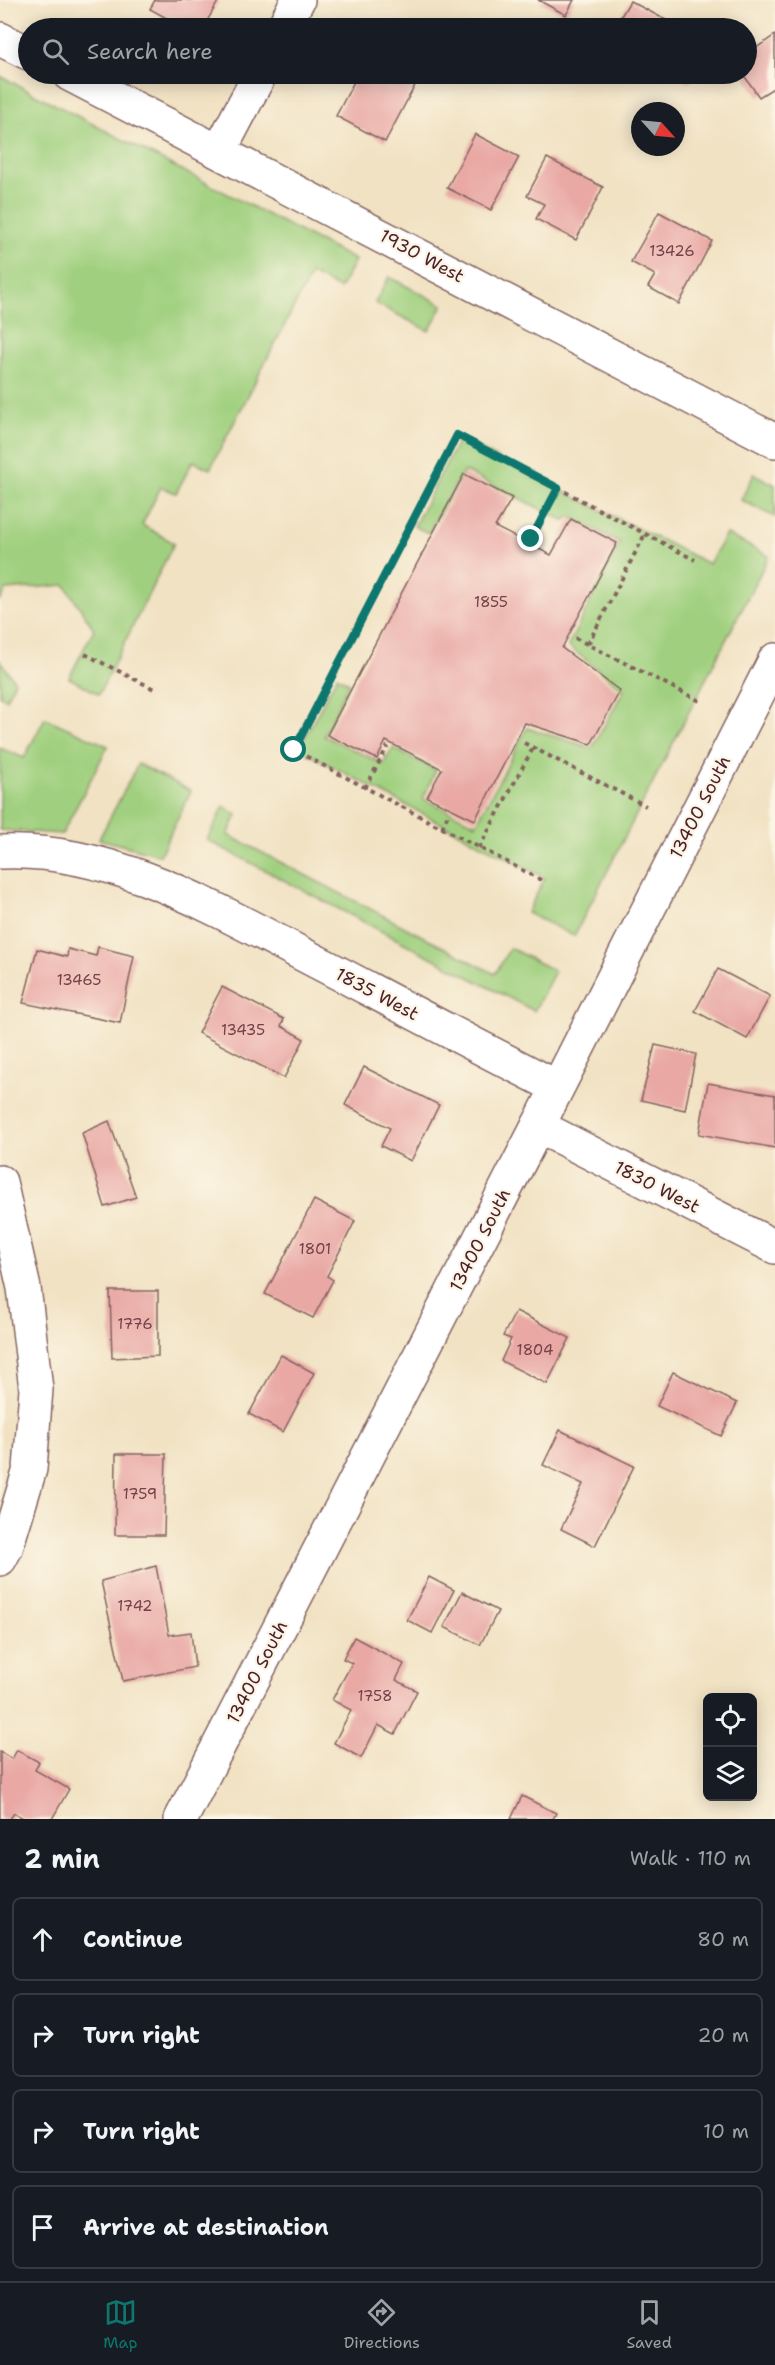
<!DOCTYPE html>
<meta charset="utf-8">
<style>
:root{--surface:#171b24;--page:#242831;--text:#f1f3f6;--muted:#9ea1a6;--line:#363941;--accent:#0f766e}
body{margin:0;font-family:"Shantell Sans",sans-serif;background:var(--page);color:var(--text)}
.controls{position:absolute;right:18px;bottom:18px;display:grid;overflow:hidden;border-radius:9px;box-shadow:0 3px 15px #0003}
.controls button{width:54px;height:54px;display:grid;place-items:center;padding:0;border:0;border-bottom:2px solid var(--line);background:var(--surface);color:var(--text);font:30px sans-serif}
.compass{position:absolute;left:631px;top:102px;width:54px;height:54px;border-radius:50%;background:var(--surface);box-shadow:0 3px 15px #0003;rotate:117deg}
.stop{position:absolute;width:18px;height:18px;margin:-14px;border:4px solid #0f766e;border-radius:50%;background:#fff}
.stop.end{background:#0f766e;border-color:#fff;box-shadow:0 2px 6px #0008}
.list{margin:0;padding:0;list-style:none}
h2{display:flex;justify-content:space-between;align-items:center;height:78px;margin:0;padding:0 24px;font-size:26px}
h2 small{font-size:20px;font-weight:400;color:var(--muted)}
.list li{display:grid;grid-template-columns:39px 1fr auto;gap:18px;align-items:center;box-sizing:border-box;height:84px;margin:0 12px 12px;padding:0 12px;border:2px solid var(--line);border-radius:9px}
.list b{display:block;font-size:22px;white-space:nowrap}
.list em{font-size:20px;font-style:normal;color:var(--muted)}
.icon{flex:none;width:33px;height:33px;fill:none;stroke:currentColor;stroke-width:2;stroke-linecap:round;stroke-linejoin:round}
.map{position:relative;flex:none;width:775px;height:1819px;overflow:hidden}
.search{position:absolute;background:var(--surface);box-shadow:0 3px 15px #0003;left:18px;right:18px;top:18px;height:66px;display:flex;align-items:center;gap:15px;box-sizing:border-box;padding:0 21px;border-radius:33px;color:var(--muted);font-size:22px}
.sheet{height:462px;background:var(--surface)}
nav{display:flex;justify-content:space-around;align-items:center;box-sizing:border-box;height:84px;border-top:2px solid var(--line);background:var(--surface);font-size:16px;color:var(--muted)}
nav a{display:grid;justify-items:center;gap:3px}
nav .on{color:var(--accent)}
.map>svg:first-child{display:block}
</style>
<div class="map">
<svg width="775" height="1819" viewBox="0 0 775 1819">
<rect width="100%" height="100%" fill="#fcf5e5"/>
<filter id="ink" filterUnits="userSpaceOnUse"><feTurbulence type="fractalNoise" baseFrequency=".0167" numOctaves="2"/><feDisplacementMap in="SourceGraphic" scale="12" xChannelSelector="R" yChannelSelector="G"/><feConvolveMatrix kernelMatrix="1 2 1 2 8 2 1 2 1" color-interpolation-filters="sRGB"/></filter>
<filter id="wash" filterUnits="userSpaceOnUse"><feTurbulence type="fractalNoise" baseFrequency=".008" numOctaves="4" result="noise"/><feDisplacementMap in="SourceGraphic" scale="24" xChannelSelector="R" yChannelSelector="G"/><feGaussianBlur stdDeviation="1.35" result="paint"/><feColorMatrix in="noise" values="0 0 0 0 0 0 0 0 0 0 0 0 0 0 0 0 0 1.4 0 .05"/><feComposite in="paint" operator="in"/></filter>
<g filter="url(#wash)">
<rect width="100%" height="100%" fill="#f1e2c3"/>
<g fill="#a0d07f" stroke="#757855" stroke-width="1.5">
<polygon points="0,76 355,260 340,289 311,274 210,469 193,461 176,493 161,487 142,525 174,543 99,694 69,678 94,629 65,585 6,590 0,601"/>
<polygon points="389,277 443,305 429,331 375,303"/>
<polygon points="459,439 709,564 726,534 769,556 574,936 527,913 545,878 299,749 337,676 349,683 324,736 383,764 393,748 436,770 423,799 476,824 527,728 592,748 624,690 568,646 620,542 569,516 565,521 464,471 428,533 414,526"/>
<polygon points="754,474 775,485 775,517 741,500"/>
<polygon points="0,661 15,681 6,699 0,696"/>
<polygon points="45,718 108,746 62,834 0,830 0,748 24,758"/>
<polygon points="138,764 191,791 160,855 99,839"/>
<polygon points="224,806 237,815 228,835 495,974 510,948 555,971 534,1011 207,840"/>
</g>
<g id="blocks">
<g fill="#e9a8a4">
<polygon points="155,0 219,0 203,28 167,28 172,21 150,9"/>
<polygon points="538,0 574,0 566,15"/>
<polygon points="630,1 681,28 614,28"/>
<polygon points="775,35 775,87 759,97 743,74 746,74 746,55"/>
<polygon points="358,74 421,74 385,142 336,116"/>
<polygon points="672,74 695,74 690,83"/>
<polygon points="475,134 519,157 491,210 447,188"/>
<polygon points="547,158 603,187 576,240 536,219 544,204 527,196"/>
<polygon points="659,212 712,241 679,304 648,287 655,275 631,262"/>
<polygon points="464,474 512,498 495,527 551,555 571,519 617,543 562,648 620,691 591,744 525,723 475,820 427,797 442,769 386,741 377,759 327,735"/>
<polygon points="98,947 134,956 120,1023 23,1003 37,949 67,957 68,949 96,956"/>
<polygon points="718,969 770,996 747,1039 695,1011"/>
<polygon points="222,987 284,1019 281,1026 304,1039 284,1078 198,1033"/>
<polygon points="655,1045 696,1054 685,1110 641,1100"/>
<polygon points="364,1067 439,1105 411,1161 381,1146 390,1128 345,1105"/>
<polygon points="708,1083 775,1095 775,1148 699,1134"/>
<polygon points="109,1121 136,1197 105,1207 82,1133"/>
<polygon points="314,1200 355,1221 327,1276 333,1280 313,1318 265,1294"/>
<polygon points="110,1291 158,1291 158,1356 112,1358"/>
<polygon points="516,1311 570,1338 547,1384 501,1361 511,1339 503,1336"/>
<polygon points="281,1355 314,1373 283,1432 249,1414"/>
<polygon points="673,1372 737,1403 721,1436 657,1406"/>
<polygon points="560,1430 634,1466 595,1546 561,1529 583,1484 543,1465"/>
<polygon points="116,1454 166,1454 164,1535 115,1535"/>
<polygon points="156,1566 169,1635 191,1632 195,1667 123,1681 101,1581"/>
<polygon points="429,1577 454,1590 432,1633 407,1620"/>
<polygon points="462,1592 498,1611 480,1645 444,1627"/>
<polygon points="354,1637 404,1664 396,1680 417,1691 395,1734 378,1725 361,1758 334,1743 351,1710 332,1700 352,1663 343,1659"/>
<polygon points="17,1750 39,1762 35,1770 69,1789 52,1819 25,1819 14,1813 10,1819 0,1819 0,1752 12,1759"/>
<polygon points="522,1796 556,1813 553,1819 511,1819"/>
</g>
</g>
</g>
<g filter="url(#ink)">
<use href="#blocks" fill-opacity="0" stroke="#846360" stroke-width="1.5"/>
<g fill="none" stroke-linecap="round" stroke-linejoin="round">
<defs>
<g id="minor">
<polyline points="283,28 298,0"/>
<polyline points="0,39 28,53"/>
<polyline points="69,74 775,441"/>
<polyline points="220,150 260,74"/>
<path d="M0,852C116,846 227,916 327,967C403,1007 480,1048 557,1087"/>
<polyline points="538,1126 775,1247"/>
<polyline points="0,1182 24,1288 36,1389 30,1469 6,1548 0,1559"/>
</g>
<polyline id="tertiary" points="181,1819 538,1126 775,660"/>
</defs>
<use href="#minor" stroke="#846360" stroke-width="36"/>
<use href="#tertiary" stroke="#846360" stroke-width="36"/>
<g stroke="#846360" stroke-width="4" stroke-dasharray="4.5 4.5" stroke-linecap="butt">
<polyline points="531,539 558,487"/>
<polyline points="575,638 700,701"/>
<polyline points="588,644 645,534"/>
<polyline points="85,654 156,690"/>
<polyline points="524,743 646,806"/>
<polyline points="365,788 388,746"/>
<polyline points="442,828 449,812"/>
<polyline points="479,848 533,748"/>
<polyline points="541,880 294,750 457,435 695,560"/>
</g>
<use href="#minor" stroke="#fff" stroke-width="33"/>
<use href="#tertiary" stroke="#fff" stroke-width="33"/>
</g>
</g>
<g fill="none" stroke-linecap="round" stroke-linejoin="round" filter="url(#ink)">
<polyline stroke="#0f766e" stroke-width="8" points="294,750 457,435 558,488 531,539"/>
</g>
<g text-anchor="middle" stroke-width="4.5" stroke-linejoin="round" paint-order="stroke">
<g font-size="15" fill="#724149">
<text x="672" y="256">13426</text>
<text x="491" y="607">1855</text>
<text x="79" y="985">13465</text>
<text x="243" y="1035">13435</text>
<text x="315" y="1254">1801</text>
<text x="135" y="1329">1776</text>
<text x="535" y="1355">1804</text>
<text x="140" y="1499">1759</text>
<text x="135" y="1611">1742</text>
<text x="375" y="1701">1758</text>
</g>
<g font-size="18" fill="#4a1f2b" stroke="#fcf5e5">
<text transform="translate(422 256) rotate(28)" y="6">1930 West</text>
<text transform="translate(700 807) rotate(-63)" y="6">13400 South</text>
<text transform="translate(377 994) rotate(28)" y="6">1835 West</text>
<text transform="translate(657 1187) rotate(27)" y="6">1830 West</text>
<text transform="translate(480 1240) rotate(-63)" y="6">13400 South</text>
<text transform="translate(257 1672) rotate(-63)" y="6">13400 South</text>
</g>
</g>
</svg>
<div class="controls">
<button><svg class="icon" aria-label="locate" viewBox="0 0 24 24"><circle cx="12" cy="12" r="6"/><path d="M12 2v4M12 18v4M2 12h4M18 12h4"/></svg></button>
<button><svg class="icon" aria-label="layers" viewBox="0 0 24 24"><path d="M12 4l9 5-9 5-9-5zM3 14l9 5 9-5"/></svg></button>
</div>
<svg class="compass" viewBox="-18 -18 36 36"><path d="M0-13l5 13h-10z" fill="#e53935"/><path d="M0 13l5-13h-10z" fill="#9ea1a6"/></svg>
<div class="stop" style="left:294px;top:750px"></div>
<div class="stop end" style="left:531px;top:539px"></div>
<div class="search"><svg class="icon" aria-label="search" viewBox="0 0 24 24"><circle cx="10" cy="10" r="6"/><path d="M15 15l6 6"/></svg>Search here</div>
</div>
<section class="sheet">
<h2>2 min<small>Walk · 110 m</small></h2>
<ul class="list">
<li><svg class="icon" aria-label="ahead" viewBox="0 0 24 24"><path d="M12 20V5M6 11l6-6 6 6"/></svg><div><b>Continue</b></div><em>80 m</em></li>
<li><svg class="icon" aria-label="right" viewBox="0 0 24 24"><path d="M7 20v-9h11M14 6l5 5-5 5"/></svg><div><b>Turn right</b></div><em>20 m</em></li>
<li><svg class="icon" aria-label="right" viewBox="0 0 24 24"><path d="M7 20v-9h11M14 6l5 5-5 5"/></svg><div><b>Turn right</b></div><em>10 m</em></li>
<li><svg class="icon" aria-label="arrive" viewBox="0 0 24 24"><path d="M6 21V4h12l-3 4 3 4H6"/></svg><div><b>Arrive at destination</b></div></li>
</ul>
</section>
<nav>
<a class="on"><svg class="icon" aria-label="map" viewBox="0 0 24 24"><path d="M3 6l6-2 6 2 6-2v14l-6 2-6-2-6 2zM9 4v14M15 6v14"/></svg>Map</a>
<a><svg class="icon" aria-label="directions" viewBox="0 0 24 24"><path d="M12 3l9 9-9 9-9-9zM9 14v-3h6M13 9l2 2-2 2"/></svg>Directions</a>
<a><svg class="icon" aria-label="saved" viewBox="0 0 24 24"><path d="M7 4h10v16l-5-4-5 4z"/></svg>Saved</a>
</nav>
